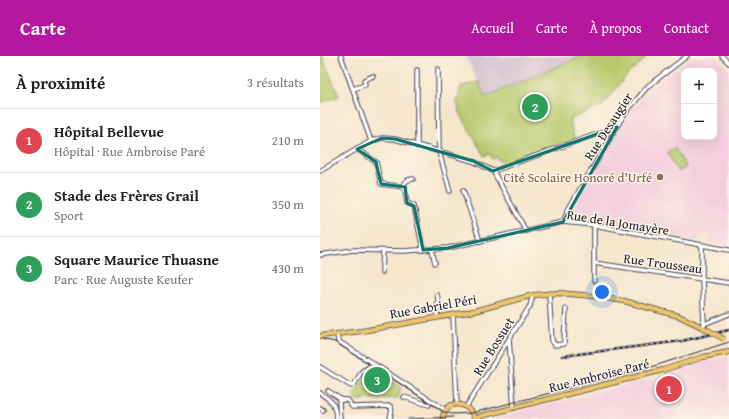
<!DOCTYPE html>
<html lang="fr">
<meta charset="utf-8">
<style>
:root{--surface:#fff;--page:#f6f6f6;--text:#222;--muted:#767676;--line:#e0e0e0;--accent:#b5179e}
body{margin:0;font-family:"Gentium Book Plus",serif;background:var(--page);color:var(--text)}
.controls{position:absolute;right:12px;top:12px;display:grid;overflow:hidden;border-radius:8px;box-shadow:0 4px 16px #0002}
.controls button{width:36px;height:36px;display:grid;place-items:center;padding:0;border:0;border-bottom:1px solid var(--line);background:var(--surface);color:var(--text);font:20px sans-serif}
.you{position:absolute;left:282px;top:236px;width:14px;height:14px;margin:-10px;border:3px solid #fff;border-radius:50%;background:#1a73e8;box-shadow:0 0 0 6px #1a73e833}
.badge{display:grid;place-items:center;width:26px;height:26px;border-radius:50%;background:var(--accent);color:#fff;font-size:13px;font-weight:700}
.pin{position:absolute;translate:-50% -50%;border:2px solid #fff;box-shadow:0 1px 4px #0006}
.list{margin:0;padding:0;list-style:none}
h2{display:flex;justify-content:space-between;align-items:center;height:52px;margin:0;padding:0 16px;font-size:17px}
h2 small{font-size:13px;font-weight:400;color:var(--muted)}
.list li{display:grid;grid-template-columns:26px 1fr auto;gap:12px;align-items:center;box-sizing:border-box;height:64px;padding:0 16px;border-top:1px solid var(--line)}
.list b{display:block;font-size:15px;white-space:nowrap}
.list p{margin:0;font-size:13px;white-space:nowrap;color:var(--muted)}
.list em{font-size:13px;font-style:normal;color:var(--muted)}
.map{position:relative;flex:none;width:409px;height:363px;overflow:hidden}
header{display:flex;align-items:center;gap:24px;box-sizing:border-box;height:56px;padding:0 20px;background:var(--accent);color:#fff}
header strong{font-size:19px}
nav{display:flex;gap:22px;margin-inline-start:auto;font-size:14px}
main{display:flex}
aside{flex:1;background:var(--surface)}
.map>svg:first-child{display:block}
</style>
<header>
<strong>Carte</strong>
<nav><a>Accueil</a><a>Carte</a><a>À propos</a><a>Contact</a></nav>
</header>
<main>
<aside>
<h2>À proximité<small>3 résultats</small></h2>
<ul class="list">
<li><span class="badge" style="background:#e0444e">1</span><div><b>Hôpital Bellevue</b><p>Hôpital · Rue Ambroise Paré</p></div><em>210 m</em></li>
<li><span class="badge" style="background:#2e9e5b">2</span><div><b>Stade des Frères Grail</b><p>Sport</p></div><em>350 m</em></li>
<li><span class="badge" style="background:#2e9e5b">3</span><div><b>Square Maurice Thuasne</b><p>Parc · Rue Auguste Keufer</p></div><em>430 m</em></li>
</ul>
</aside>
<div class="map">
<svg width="409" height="363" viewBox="0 0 409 363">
<rect width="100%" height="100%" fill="#fcf5e5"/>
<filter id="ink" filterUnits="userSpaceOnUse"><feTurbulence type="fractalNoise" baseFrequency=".025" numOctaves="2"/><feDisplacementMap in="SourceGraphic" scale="8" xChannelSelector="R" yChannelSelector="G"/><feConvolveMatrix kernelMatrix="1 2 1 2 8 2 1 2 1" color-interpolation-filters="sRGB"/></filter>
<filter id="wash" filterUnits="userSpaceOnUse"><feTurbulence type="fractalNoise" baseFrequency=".012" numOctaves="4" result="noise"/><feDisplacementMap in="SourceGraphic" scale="16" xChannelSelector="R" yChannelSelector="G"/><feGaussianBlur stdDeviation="0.9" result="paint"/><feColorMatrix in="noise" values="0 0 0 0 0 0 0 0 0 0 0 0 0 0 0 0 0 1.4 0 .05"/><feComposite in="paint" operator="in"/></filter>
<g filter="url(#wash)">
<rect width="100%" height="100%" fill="#f5e6cc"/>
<g fill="#f4cfde" fill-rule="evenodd">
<path d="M370,0H395L409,14V191L389,187L388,185L389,181L381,179L379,184L377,185L249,163L248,160L303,66L330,32L363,8ZM364,15H394V81H364Z"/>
<polygon points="400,302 409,302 409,363 171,363 338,321 385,305"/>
</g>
<polygon fill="#d0bdce" points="146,0 262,0 165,42"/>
<g fill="#b7c96c" stroke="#6c7654">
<polygon points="0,0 2,0 19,40 0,47"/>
<polygon points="262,0 325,0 324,1 325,3 308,18 283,49 249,64 255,83 186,107 183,104 178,104 177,101 172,103 171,98 164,100 139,55 137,46 141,30 159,26 165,41"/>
<polygon points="355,92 366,111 358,116 347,96"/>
<polygon points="51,312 81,331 78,342 35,344 34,339"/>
</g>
</g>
<g filter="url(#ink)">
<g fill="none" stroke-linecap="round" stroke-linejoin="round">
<defs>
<g id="minor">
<polyline points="21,0 51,85"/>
<polyline points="402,0 409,7"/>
<polyline points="118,13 119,96 130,135"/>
<polyline points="97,14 97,90"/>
<polyline points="33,33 45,29 44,24 53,20"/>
<polyline points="37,93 56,106 61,128 85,131"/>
<polyline points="0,115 51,85 62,82 75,83 153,105 173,115 206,175"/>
<polyline points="173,115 297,71"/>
<polyline points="93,123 88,124 84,127 87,147 94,150 103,194"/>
<polyline points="143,134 160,185"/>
<polyline points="243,166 248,154 303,60 328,30 367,0"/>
<polyline points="382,190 382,223 384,268 383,271"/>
<polyline points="112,194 115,207"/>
<polyline points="0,199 33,194 83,195 128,192 243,166 274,169 409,194"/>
<polyline points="274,207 409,227"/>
<polyline points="62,216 63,195"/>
<polyline points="274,225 274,169"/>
<polyline points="229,237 232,285 235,289 244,288 244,286 246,253"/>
<polyline points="117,239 118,242 117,261"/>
<polyline points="133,259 137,348"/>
<polyline points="384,268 409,258"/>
<polyline points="17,278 18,285 124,353 124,355"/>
<polyline points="189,283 194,352"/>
<polyline points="0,311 31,330 34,329 42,315 48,312 52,307"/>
<path d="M8,335L22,344H28L32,351L70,350C74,354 70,359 70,363"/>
<path d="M0,337C13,346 15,347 16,363"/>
<polyline points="84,341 109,349 111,345"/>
<polyline points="146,351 210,250 213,239"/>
<polyline points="0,352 3,354"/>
<polyline points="20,363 19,346 21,343"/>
</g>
<g id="major">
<polyline points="0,280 42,275 154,255 213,239 239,237 273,240 304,245 359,260 386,273"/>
<path d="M123,363C123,343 151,344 154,363"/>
<polyline points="155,363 161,360 343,314 383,301 409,296"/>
</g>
</defs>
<use href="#minor" stroke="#423f51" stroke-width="5.5"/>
<use href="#major" stroke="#423f51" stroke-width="6"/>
<use href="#minor" stroke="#fff" stroke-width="3.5"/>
<use href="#major" stroke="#edc569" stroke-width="4.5"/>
<g stroke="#22223b" stroke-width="1">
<polyline points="2,283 15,286 124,356 132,358 152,357 328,312 409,286"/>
<polyline points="88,363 133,361"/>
</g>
<defs>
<polyline id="rail" points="242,300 362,285 409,274"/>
</defs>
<use href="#rail" stroke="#22223b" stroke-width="2.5"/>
<use href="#rail" stroke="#fcf5e5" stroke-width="1" stroke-dasharray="3" stroke-linecap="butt"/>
<defs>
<polyline id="major-bridge" points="386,273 404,283"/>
</defs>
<use href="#major-bridge" stroke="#423f51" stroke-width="6" stroke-linecap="butt"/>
<use href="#major-bridge" stroke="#edc569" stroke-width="4.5"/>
</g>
</g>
<path fill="none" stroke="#0f766e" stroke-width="3" stroke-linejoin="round" d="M297,71L243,166L128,192L103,194L94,150L87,147L85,131L61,128L56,106L37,93L62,82L75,83L153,105L173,115Z"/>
<circle fill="#8d6e63" stroke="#fcf5e5" stroke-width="1.5" cx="340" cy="121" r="4"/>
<g text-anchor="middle" stroke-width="3" stroke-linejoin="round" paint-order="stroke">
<g font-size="13" fill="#22223b" stroke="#fcf5e5">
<text transform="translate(288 70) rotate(-57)" y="5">Rue Desaugier</text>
<text transform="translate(298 166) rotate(9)" y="5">Rue de la Jomayère</text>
<text transform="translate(343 207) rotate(8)" y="5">Rue Trousseau</text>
<text transform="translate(113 250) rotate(-10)" y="5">Rue Gabriel Péri</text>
<text transform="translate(173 290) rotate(-58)" y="5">Rue Bossuet</text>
<text transform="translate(279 319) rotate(-14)" y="5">Rue Ambroise Paré</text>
</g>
<g font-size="13" fill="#785e54" stroke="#fcf5e5" text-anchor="end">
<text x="332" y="126">Cité Scolaire Honoré d'Urfé</text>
</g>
</g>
</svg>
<div class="controls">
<button>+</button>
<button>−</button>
</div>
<div class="you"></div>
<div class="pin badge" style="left:349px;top:333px;background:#e0444e">1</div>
<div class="pin badge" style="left:215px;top:51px;background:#2e9e5b">2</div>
<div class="pin badge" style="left:57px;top:324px;background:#2e9e5b">3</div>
</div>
</main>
